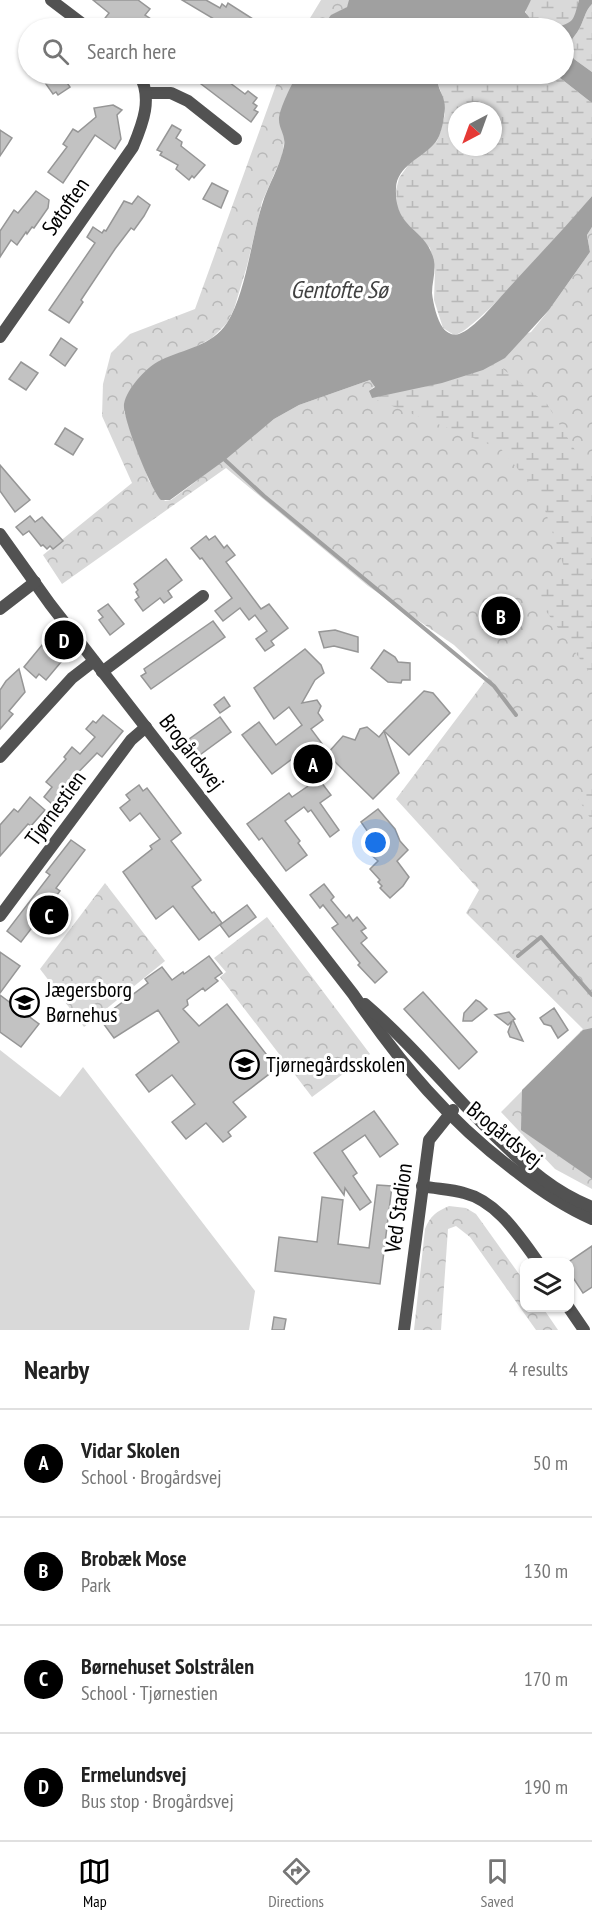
<!DOCTYPE html>
<meta charset="utf-8">
<style>
:root{--surface:#fff;--page:#f6f6f6;--text:#222;--muted:#767676;--line:#e0e0e0;--accent:#000}
body{margin:0;font-family:"PT Sans Narrow",sans-serif;background:var(--page);color:var(--text)}
.controls{position:absolute;right:18px;bottom:18px;display:grid;overflow:hidden;border-radius:12px;box-shadow:0 2px 4px #0004}
.controls button{width:54px;height:54px;display:grid;place-items:center;padding:0;border:0;border-bottom:2px solid var(--line);background:var(--surface);color:var(--text);font:30px sans-serif}
.compass{position:absolute;left:448px;top:102px;width:54px;height:54px;border-radius:50%;background:var(--surface);box-shadow:0 2px 4px #0004;rotate:221deg}
.you{position:absolute;left:376px;top:843px;width:21px;height:21px;margin:-15px;border:4px solid #fff;border-radius:50%;background:#1a73e8;box-shadow:0 0 0 9px #1a73e833}
.badge{display:grid;place-items:center;width:39px;height:39px;border-radius:50%;background:var(--accent);color:#fff;font-size:20px;font-weight:700}
.pin{position:absolute;translate:-50% -50%;border:3px solid #fff;box-shadow:0 2px 6px #0006}
.list{margin:0;padding:0;list-style:none}
h2{display:flex;justify-content:space-between;align-items:center;height:78px;margin:0;padding:0 24px;font-size:26px}
h2 small{font-size:20px;font-weight:400;color:var(--muted)}
.list li{display:grid;grid-template-columns:39px 1fr auto;gap:18px;align-items:center;box-sizing:border-box;height:108px;padding:0 24px;border-top:2px solid var(--line)}
.list b{display:block;font-size:22px;white-space:nowrap}
.list p{margin:0;font-size:20px;white-space:nowrap;color:var(--muted)}
.list em{font-size:20px;font-style:normal;color:var(--muted)}
.icon{flex:none;width:33px;height:33px;fill:none;stroke:currentColor;stroke-width:2;stroke-linecap:round;stroke-linejoin:round}
.map{position:relative;flex:none;width:592px;height:1330px;overflow:hidden}
.search{position:absolute;background:var(--surface);box-shadow:0 2px 4px #0004;left:18px;right:18px;top:18px;height:66px;display:flex;align-items:center;gap:15px;box-sizing:border-box;padding:0 21px;border-radius:33px;color:var(--muted);font-size:22px}
.sheet{height:510px;background:var(--surface)}
nav{display:flex;justify-content:space-around;align-items:center;box-sizing:border-box;height:84px;border-top:2px solid var(--line);background:var(--surface);font-size:16px;color:var(--muted)}
nav a{display:grid;justify-items:center;gap:3px}
nav .on{color:var(--accent)}
.map>svg:first-child{display:block}
</style>
<div class="map">
<svg width="592" height="1330" viewBox="0 0 592 1330">
<defs>
<pattern id="forest-crowns" width="20" height="18" patternUnits="userSpaceOnUse" patternTransform="scale(1.5)"><rect width="20" height="18" fill="#d9d9d9"/><path d="M2 6a3 3 0 1 1 6 0M12 15a3 3 0 1 1 6 0" fill="none" stroke="#b8b8b8"/></pattern>
<pattern id="wetland-marsh" width="20" height="14" patternUnits="userSpaceOnUse" patternTransform="scale(1.5)"><rect width="20" height="14" fill="#d9d9d9"/><path d="M1 5h8M5 5V1M11 12h8M15 12V8" fill="none" stroke="#b8b8b8"/></pattern>
</defs>
<rect width="100%" height="100%" fill="#fff"/>
<g fill="url(#forest-crowns)">
<polygon points="321,0 349,0 349,3 347,7 327,19 321,28 304,28"/>
<polygon points="280,74 297,74 279,117 285,136 282,156 262,202 247,266 234,309 227,323 212,338 190,350 124,411 149,481 165,501 171,500 190,486 274,419 299,405 370,380 375,386 370,390 531,332 549,310 590,252 587,235 592,227 592,1189 555,1169 501,1112 583,1029 466,913 479,890 396,799 488,677 454,645 368,586 226,468 62,584 43,555 132,483 102,416 103,384 111,353 130,334 195,309"/>
<polygon points="105,883 165,961 84,1027 40,969"/>
<polygon points="267,917 370,1054 312,1097 220,977 226,972 214,958"/>
<path d="M449,1206L466,1208L476,1214L524,1281V1308H543L558,1330H536L470,1237L456,1226L448,1229L441,1330H414L425,1229C430,1216 437,1211 449,1206Z"/>
</g>
<g fill="url(#wetland-marsh)" fill-rule="evenodd">
<polygon points="531,0 579,0 575,18 566,26 543,28 527,16 525,9"/>
<path d="M592,4V72L574,59L568,48C570,41 574,37 578,31C584,22 584,12 592,4Z"/>
<path d="M444,74H555L592,103V196C574,218 474,334 454,335L443,328L434,300L435,269L430,248L402,219L397,206L396,190L399,178L409,164L437,141L440,133L445,114L441,92L438,84ZM457,111H493V147H457Z"/>
<path d="M505,358L503,369L547,404L592,478V676L536,597L565,570L540,495L501,449L372,398C418,388 463,381 505,358Z"/>
<polygon points="592,789 592,821 577,797"/>
</g>
<polygon fill="#d9d9d9" points="0,1050 60,1097 83,1067 255,1291 249,1330 0,1330"/>
<g fill="#a0a0a0">
<polygon points="349,0 531,0 525,12 532,21 544,28 321,28 331,15 347,7"/>
<path d="M579,0H592V4C584,12 584,22 578,31C574,37 570,41 568,48L574,59L592,72V103L555,74H564V28H554C575,22 573,21 579,0Z"/>
<path d="M297,74H444L438,84C439,90 443,95 444,101C446,108 444,116 443,123C441,131 439,139 434,144C422,158 397,166 396,188C394,231 427,227 434,261C436,272 432,282 432,293C433,303 437,320 443,328C447,333 453,336 459,334C474,329 495,303 506,291C535,259 564,229 592,196V227L587,235L590,252L549,310L505,358L483,370L442,383L372,398L369,391L375,387L370,380L299,405L274,419L225,460L170,500H161C151,490 122,417 124,404C125,396 132,386 137,380C144,372 152,364 161,360C184,349 212,346 227,323C246,293 251,240 262,205C268,185 280,167 284,146C286,135 279,129 279,120C278,111 293,82 297,74Z"/>
<polygon points="592,1028 592,1179 521,1130 522,1090 583,1030"/>
</g>
<g fill="none" stroke-linecap="round" stroke-linejoin="round">
<g stroke="#a0a0a0" stroke-width="4">
<polyline points="225,460 264,496 494,686 516,715"/>
<polyline points="518,956 541,937 592,995"/>
</g>
</g>
<g fill="#c2c2c2" stroke="#969696" stroke-width="1.5">
<polygon points="93,0 138,0 150,9 145,15 154,21 148,28 110,28 102,22 109,13"/>
<polygon points="182,0 206,0 220,8 222,4 226,7 228,3 256,21 252,28 229,28"/>
<polygon points="39,74 61,74 70,87 58,95 56,92 53,94"/>
<polygon points="188,74 218,74 245,94 248,91 257,98 253,103 257,106 254,110 258,112 251,122"/>
<polygon points="113,105 122,110 117,115 121,139 115,149 95,135 63,183 48,172 67,147 63,144 73,129 78,132 96,117 94,108"/>
<polygon points="172,125 181,130 176,138 182,142 181,146 205,165 194,178 192,176 189,180 176,169 178,165 160,155 162,152 157,150"/>
<polygon points="0,130 12,138 0,156"/>
<polygon points="212,183 228,191 221,208 203,199"/>
<polygon points="36,191 49,200 48,208 34,228 32,227 27,234 26,232 17,245 11,240 0,257 0,231 14,210 18,213"/>
<polygon points="138,196 150,205 144,216 134,230 131,228 115,249 81,300 83,302 69,323 49,310 95,243 87,237 93,227 102,233 104,230 106,231 124,201 132,204"/>
<polygon points="61,338 77,349 65,366 50,355"/>
<polygon points="21,362 38,373 26,390 9,379"/>
<polygon points="65,428 83,439 73,455 55,444"/>
<polygon points="0,465 30,500 15,512 0,491"/>
<polygon points="30,516 35,522 42,517 63,541 53,549 50,546 47,549 43,545 41,546 29,531 23,535 16,527"/>
<polygon points="206,536 209,540 215,536 224,548 227,545 235,555 226,562 261,609 269,604 288,628 271,641 274,645 265,651 256,639 267,631 255,615 249,620 240,608 223,621 215,611 232,598 202,558 200,559 191,548"/>
<polygon points="166,559 182,580 168,591 172,597 164,603 160,598 143,611 135,600 139,597 136,592 138,590 134,584"/>
<polygon points="108,604 124,624 110,635 99,620 103,617 98,611"/>
<polygon points="213,621 225,637 151,689 141,676 146,673 144,669"/>
<polygon points="335,630 358,637 358,652 334,646 324,648 319,632"/>
<polygon points="50,642 66,656 46,680 39,674 36,678 24,667 42,645 45,648"/>
<polygon points="305,649 321,665 324,673 315,680 302,703 317,700 321,706 318,713 323,720 311,729 323,745 304,759 300,753 272,774 242,735 259,722 276,745 302,725 289,707 274,719 254,688"/>
<polygon points="384,650 395,657 398,662 410,663 410,680 402,680 401,683 388,682 371,668"/>
<polygon points="19,669 25,692 9,711 13,714 0,729 0,690 6,681"/>
<polygon points="424,691 433,693 450,713 409,755 384,731"/>
<polygon points="224,697 230,706 220,713 214,705"/>
<polygon points="103,715 123,731 102,757 97,753 59,792 70,802 61,812 44,797 52,787 46,782 66,759 64,757 72,747 80,754 95,737 86,729 93,721 96,723"/>
<polygon points="220,717 231,732 197,757 185,742"/>
<polygon points="367,727 379,737 384,731 399,773 373,799 327,754 343,736 355,740 360,729"/>
<polygon points="317,780 320,783 321,782 331,795 320,803 339,830 330,837 311,810 308,812 304,807 285,821 300,841 298,843 307,855 286,871 262,838 259,840 247,824 289,793 292,797"/>
<polygon points="139,785 143,791 147,788 181,833 171,841 201,880 192,887 212,913 214,912 222,923 199,940 173,906 156,919 123,872 152,849 150,846 160,839 140,813 130,821 120,808 130,800 126,795"/>
<polygon points="30,797 45,810 31,826 28,824 0,856 0,825 14,809 18,812"/>
<polygon points="378,809 395,829 400,841 408,850 397,861 409,877 403,886 390,898 380,888 382,886 378,882 380,880 370,869 378,861 369,853 368,832 361,822"/>
<polygon points="71,840 85,850 56,888 60,891 21,942 7,931 50,875 46,872"/>
<polygon points="324,884 334,897 331,900 346,918 349,915 353,921 357,917 366,928 361,931 367,938 361,943 387,972 375,983 358,965 360,963 332,928 338,924 323,905 320,908 310,895"/>
<polygon points="247,905 256,917 229,937 220,925"/>
<polygon points="0,952 20,966 0,993"/>
<polygon points="209,956 222,973 215,978 218,981 205,991 203,988 187,1000 188,1005 183,1009 199,1026 227,1004 277,1068 233,1102 246,1117 228,1132 231,1136 223,1142 206,1123 186,1139 172,1122 195,1104 172,1075 149,1092 136,1075 179,1042 158,1010 114,1038 100,1019 148,983 145,979 162,967 172,980 183,972 184,974"/>
<polygon points="423,992 477,1052 459,1069 404,1009"/>
<polygon points="0,995 39,1024 21,1047 0,1032"/>
<polygon points="476,1000 480,1002 487,1009 472,1021 463,1021 464,1013"/>
<polygon points="554,1008 568,1030 558,1038 551,1026 544,1024 540,1018"/>
<polygon points="509,1012 515,1019 513,1020 523,1041 510,1037 508,1032 512,1021 508,1025 495,1015"/>
<polygon points="374,1111 398,1144 380,1157 365,1135 342,1151 357,1173 353,1176 371,1202 360,1210 345,1188 344,1195 314,1153"/>
<polygon points="377,1185 392,1186 380,1284 275,1271 279,1237 317,1242 322,1197 343,1200 338,1244 369,1248"/>
<polygon points="592,1246 592,1287 583,1293 570,1273 570,1261"/>
<polygon points="274,1317 286,1319 284,1330 272,1330"/>
</g>
<g fill="none" stroke-linecap="round" stroke-linejoin="round">
<g stroke="#525252" stroke-width="12">
<polyline points="51,0 88,28"/>
<polyline points="146,93 171,93 188,101 236,139"/>
<path d="M0,337L133,147C143,123 153,98 139,74"/>
<polyline points="102,672 203,596"/>
<polyline points="0,757 72,678 94,661"/>
<polyline points="0,916 131,740 146,727"/>
<path d="M422,1186C436,1189 450,1189 464,1193C497,1201 519,1236 538,1262"/>
<polyline points="569,1308 584,1330"/>
</g>
<g stroke="#525252" stroke-width="12">
<path d="M0,534L50,604L353,994C400,1063 449,1122 518,1173C541,1191 565,1207 592,1219"/>
<polyline points="0,609 35,582"/>
<path d="M365,1004C414,1046 454,1097 500,1141C529,1169 554,1192 592,1207"/>
<polyline points="404,1330 429,1140 453,1110"/>
</g>
</g>
<defs>
<symbol id="school-ring" viewBox="-11 -11 22 22"><circle r="9.5" fill="#fff" stroke="#000" stroke-width="1.5"/><path d="M0-5L7-2L0 1L-7-2ZM-4 1L0 2.5L4 1V4Q0 6-4 4Z" fill="#000"/></symbol>
</defs>
<g fill-rule="evenodd">
<use href="#school-ring" x="8" y="986" width="33" height="33"/>
<use href="#school-ring" x="228" y="1048" width="33" height="33"/>
</g>
<g text-anchor="middle" stroke-width="6" stroke-linejoin="round" paint-order="stroke">
<g font-size="22" fill="#000" stroke="#fff">
<text transform="translate(65 206) rotate(-55)" y="8">Søtoften</text>
<text transform="translate(192 752) rotate(52)" y="8">Brogårdsvej</text>
<text transform="translate(55 808) rotate(-54)" y="8">Tjørnestien</text>
<text transform="translate(505 1134) rotate(39)" y="8">Brogårdsvej</text>
<text transform="translate(398 1208) rotate(-82)" y="8">Ved Stadion</text>
</g>
<g font-size="22" fill="#000" stroke="#fff" text-anchor="start">
<text x="46" y="997">Jægersborg<tspan x="46" dy="25">Børnehus</tspan></text>
<text x="266" y="1072">Tjørnegårdsskolen</text>
</g>
<g font-size="24" font-style="italic" fill="#414141" stroke="#fff">
<text x="339" y="298">Gentofte Sø</text>
</g>
</g>
</svg>
<div class="controls">
<button><svg class="icon" aria-label="layers" viewBox="0 0 24 24"><path d="M12 4l9 5-9 5-9-5zM3 14l9 5 9-5"/></svg></button>
</div>
<svg class="compass" viewBox="-18 -18 36 36"><path d="M0-13l5 13h-10z" fill="#e53935"/><path d="M0 13l5-13h-10z" fill="#767676"/></svg>
<div class="you"></div>
<div class="pin badge" style="left:313px;top:764px">A</div>
<div class="pin badge" style="left:501px;top:616px">B</div>
<div class="pin badge" style="left:49px;top:915px">C</div>
<div class="pin badge" style="left:64px;top:640px">D</div>
<div class="search"><svg class="icon" aria-label="search" viewBox="0 0 24 24"><circle cx="10" cy="10" r="6"/><path d="M15 15l6 6"/></svg>Search here</div>
</div>
<section class="sheet">
<h2>Nearby<small>4 results</small></h2>
<ul class="list">
<li><span class="badge">A</span><div><b>Vidar Skolen</b><p>School · Brogårdsvej</p></div><em>50 m</em></li>
<li><span class="badge">B</span><div><b>Brobæk Mose</b><p>Park</p></div><em>130 m</em></li>
<li><span class="badge">C</span><div><b>Børnehuset Solstrålen</b><p>School · Tjørnestien</p></div><em>170 m</em></li>
<li><span class="badge">D</span><div><b>Ermelundsvej</b><p>Bus stop · Brogårdsvej</p></div><em>190 m</em></li>
</ul>
</section>
<nav>
<a class="on"><svg class="icon" aria-label="map" viewBox="0 0 24 24"><path d="M3 6l6-2 6 2 6-2v14l-6 2-6-2-6 2zM9 4v14M15 6v14"/></svg>Map</a>
<a><svg class="icon" aria-label="directions" viewBox="0 0 24 24"><path d="M12 3l9 9-9 9-9-9zM9 14v-3h6M13 9l2 2-2 2"/></svg>Directions</a>
<a><svg class="icon" aria-label="saved" viewBox="0 0 24 24"><path d="M7 4h10v16l-5-4-5 4z"/></svg>Saved</a>
</nav>
